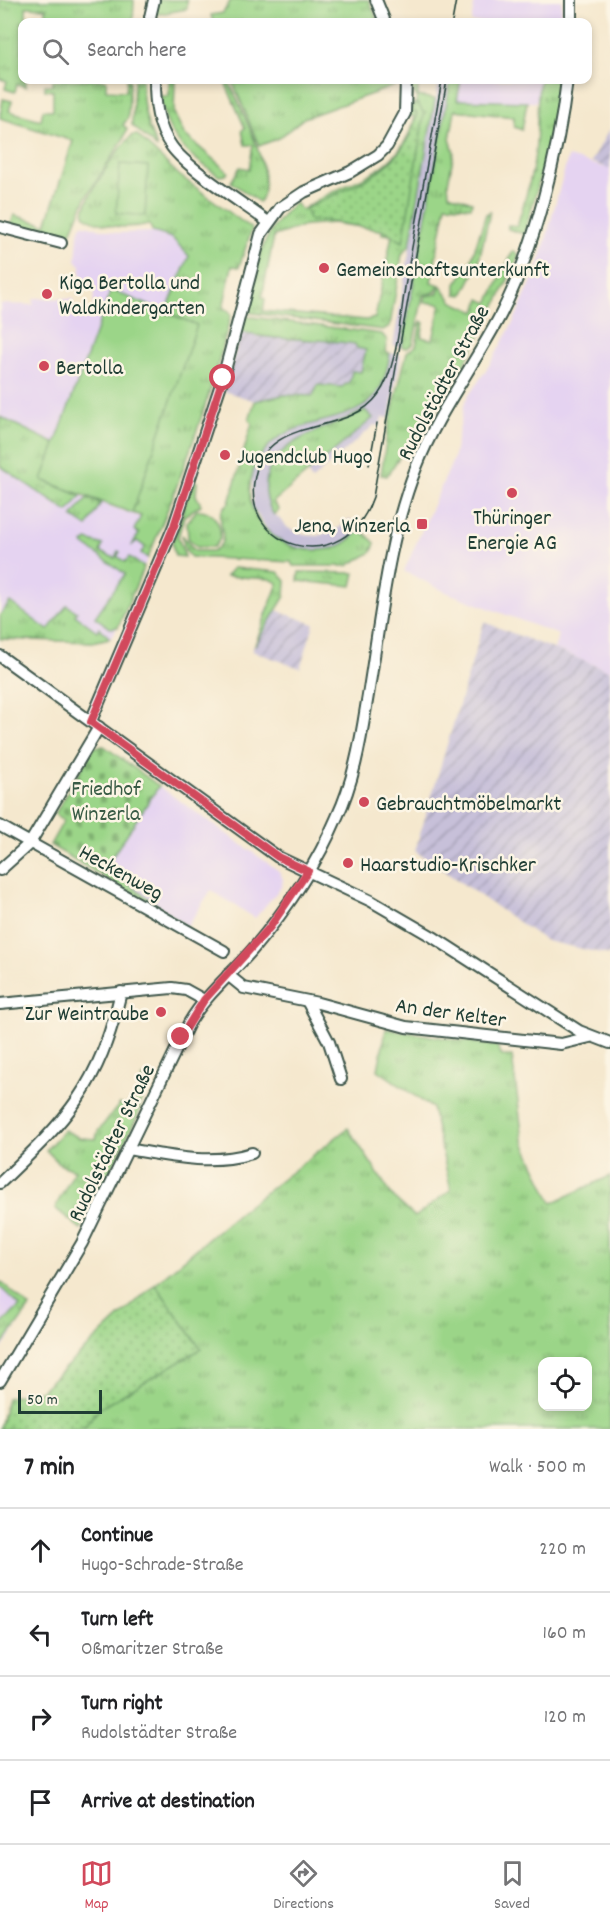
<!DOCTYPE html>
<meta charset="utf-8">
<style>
:root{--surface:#fff;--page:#f6f6f6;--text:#202124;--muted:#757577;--line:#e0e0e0;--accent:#d1495b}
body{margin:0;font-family:Dekko,sans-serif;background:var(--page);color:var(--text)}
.controls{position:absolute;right:18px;bottom:18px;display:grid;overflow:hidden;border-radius:12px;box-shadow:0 3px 9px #0003}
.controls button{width:54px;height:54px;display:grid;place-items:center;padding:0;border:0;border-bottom:2px solid var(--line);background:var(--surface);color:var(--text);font:30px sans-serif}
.scale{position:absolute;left:18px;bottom:15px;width:84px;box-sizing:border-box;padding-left:6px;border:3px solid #1f3d34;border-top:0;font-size:16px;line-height:21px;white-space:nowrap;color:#1f3d34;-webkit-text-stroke:4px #fcf5e5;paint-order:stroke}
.stop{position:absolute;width:18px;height:18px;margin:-14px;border:4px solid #d1495b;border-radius:50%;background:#fff}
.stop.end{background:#d1495b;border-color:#fff;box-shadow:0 2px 6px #0008}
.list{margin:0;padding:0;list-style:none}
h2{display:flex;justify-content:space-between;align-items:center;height:78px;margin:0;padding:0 24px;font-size:26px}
h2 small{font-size:20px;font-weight:400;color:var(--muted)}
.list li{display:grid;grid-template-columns:39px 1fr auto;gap:18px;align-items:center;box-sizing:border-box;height:84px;padding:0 24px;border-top:2px solid var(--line)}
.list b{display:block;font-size:22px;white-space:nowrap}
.list p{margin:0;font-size:20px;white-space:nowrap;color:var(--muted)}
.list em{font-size:20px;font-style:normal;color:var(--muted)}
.icon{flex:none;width:33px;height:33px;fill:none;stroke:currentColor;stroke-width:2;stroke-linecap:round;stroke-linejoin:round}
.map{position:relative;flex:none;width:610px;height:1429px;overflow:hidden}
.search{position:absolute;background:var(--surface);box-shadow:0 3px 9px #0003;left:18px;right:18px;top:18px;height:66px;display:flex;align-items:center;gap:15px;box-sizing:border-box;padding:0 21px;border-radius:12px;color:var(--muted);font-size:22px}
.sheet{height:414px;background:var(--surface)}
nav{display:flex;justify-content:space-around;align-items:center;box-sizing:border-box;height:84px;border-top:2px solid var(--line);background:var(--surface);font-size:16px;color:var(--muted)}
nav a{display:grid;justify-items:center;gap:3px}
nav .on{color:var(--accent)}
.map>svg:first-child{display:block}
</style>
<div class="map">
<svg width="610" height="1429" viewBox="0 0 610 1429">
<defs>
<pattern id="industrial-furrows" width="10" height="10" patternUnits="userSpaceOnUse" patternTransform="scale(1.5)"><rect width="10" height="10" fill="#c7c0d9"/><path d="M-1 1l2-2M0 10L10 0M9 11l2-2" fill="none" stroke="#a19db1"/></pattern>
<pattern id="grass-tufts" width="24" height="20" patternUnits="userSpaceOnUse" patternTransform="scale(1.5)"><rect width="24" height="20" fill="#9bd588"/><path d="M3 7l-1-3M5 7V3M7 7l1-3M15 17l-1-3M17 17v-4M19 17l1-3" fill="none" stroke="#7eae70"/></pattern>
<pattern id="cemetery-stones" width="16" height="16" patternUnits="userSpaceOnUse" patternTransform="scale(1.5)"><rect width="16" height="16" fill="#9bd588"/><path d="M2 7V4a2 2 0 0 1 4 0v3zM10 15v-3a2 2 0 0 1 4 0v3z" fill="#7eae70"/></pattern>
<pattern id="garden-dots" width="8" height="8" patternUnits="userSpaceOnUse" patternTransform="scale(1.5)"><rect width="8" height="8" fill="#9bd588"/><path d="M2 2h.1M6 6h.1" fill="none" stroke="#7eae70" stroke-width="1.8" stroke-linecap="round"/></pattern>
</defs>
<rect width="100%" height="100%" fill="#fcf5e5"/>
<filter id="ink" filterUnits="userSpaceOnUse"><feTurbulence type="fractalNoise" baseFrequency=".0167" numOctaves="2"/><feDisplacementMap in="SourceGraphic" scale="12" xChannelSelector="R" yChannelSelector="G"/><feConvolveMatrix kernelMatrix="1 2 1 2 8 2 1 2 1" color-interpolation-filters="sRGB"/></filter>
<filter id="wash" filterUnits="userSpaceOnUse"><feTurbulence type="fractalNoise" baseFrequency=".008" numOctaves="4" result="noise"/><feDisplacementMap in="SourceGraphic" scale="24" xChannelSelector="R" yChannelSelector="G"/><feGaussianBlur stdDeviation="1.35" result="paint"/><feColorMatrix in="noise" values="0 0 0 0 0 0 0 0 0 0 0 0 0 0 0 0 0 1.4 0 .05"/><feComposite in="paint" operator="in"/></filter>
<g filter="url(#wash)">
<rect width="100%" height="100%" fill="#f5e8ce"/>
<g fill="#e5d3f1">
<polygon points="475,0 562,0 561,22 471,22"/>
<polygon points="461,80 540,80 536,102 527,102 457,100"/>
<polygon points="568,157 610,169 610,671 554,649 559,635 446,592 404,571 453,460 465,401 492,361 514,321 539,265"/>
<polygon points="82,224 118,233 153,232 172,238 189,256 166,312 110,290 42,482 162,525 118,627 109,639 92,642 0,639 0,304 33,305 34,298 73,299 73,308 93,309 94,290 80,289 81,265 76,261 78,235"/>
<polygon points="159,786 279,871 283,879 282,886 255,918 211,890 187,927 106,867"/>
<polygon points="0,1281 30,1307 0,1352"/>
</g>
<g fill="url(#industrial-furrows)">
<polygon points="610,128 610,169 591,162"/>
<polygon points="241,332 259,337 327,339 356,344 366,350 361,373 342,387 314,396 284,395 255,401 224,391"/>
<polygon points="268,607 314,624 300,668 252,651"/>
<polygon points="484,622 610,671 610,955 546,941 415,851"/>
</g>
<g fill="#c7c0d9">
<polygon points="439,80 451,80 402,347 393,346"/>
<polygon points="390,353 401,355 389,418 382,417 380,426 374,425 312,480 308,474 373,418 359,414 312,433 282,453 267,475 267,498 271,510 288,528 304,535 318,536 339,528 349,519 361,530 341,546 328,549 300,550 288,547 272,536 253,508 252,475 259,457 278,435 358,409 371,400 383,381"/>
</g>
<g fill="url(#grass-tufts)" stroke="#5d895e" stroke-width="1.5" fill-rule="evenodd">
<polygon points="0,0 134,0 133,22 55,22 55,16 46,16 46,8 26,7 26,22 22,22 22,80 26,80 26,87 17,84 15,92 5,89 7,81 0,79"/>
<polygon points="159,0 187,0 187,9 154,15"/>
<polygon points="231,0 369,0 378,22 213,22 211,15 223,13"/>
<polygon points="53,80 106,80 106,90 126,91 127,80 130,80 128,118 123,125 127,129 124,138 86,197 71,233 62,239 11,224 14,215 46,225 73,141 0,118 3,99 12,101 9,111 41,120 43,110 53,110 53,91 45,90 45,85 53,85"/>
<path d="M134,80H142C142,106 146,125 158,149L132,125Z"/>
<path d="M169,80H175L174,113L184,134L228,172L226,175L219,176C186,153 166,138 160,96H169Z"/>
<path d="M224,80H228C239,105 279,179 259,202L231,182L240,167L249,169L253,145H245L242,130L245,128Z"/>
<polygon points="232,80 400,80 400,84 304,118 279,138 259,146"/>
<polygon points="451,80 461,80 457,100 527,102 522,130 514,127 514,117 455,110 450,139 454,152 448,183 449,194 472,202 471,207 446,205 431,282 440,285 435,292 423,295 413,344 407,348 402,347"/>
<path d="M540,80H559C552,132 540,183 524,234L508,229V225L517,226C525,200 534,171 536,144C538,122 536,101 540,80Z"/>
<path d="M418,83V96L435,99L410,245L402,254L390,326L383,330L245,312C257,265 258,236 295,203L302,210C346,177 398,180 415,117L408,115L410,106L416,102L417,97L411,89V84ZM333,223L382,230V234L392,235L375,318L366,320L263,311L265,299L262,297L274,236L306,225Z"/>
<path d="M133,135H137L179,175L252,229L239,267L232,266L223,308L229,311L231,315C211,398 181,479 148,558L141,553L145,547L137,541L131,546L139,534L134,530L141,516L132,513L196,325L166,312L189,256L172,238L153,232L149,224C130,229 100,228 84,215C83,199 120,145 133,135Z"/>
<polygon points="490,212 478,265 463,295 456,294 456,284 471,261 486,214"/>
<path d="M513,251L519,255C491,321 454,385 414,444L409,442L387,476L381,475L388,428L407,352L416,346L421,321L424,323L421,337L433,340L441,304L424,302L425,296L437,294L441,286L453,302L476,312L480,299L488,303Z"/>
<path d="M244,316L382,334L387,340L385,352L390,353C388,365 386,377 380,388C353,436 276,405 253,472C235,523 292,564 339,546C347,543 354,536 361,530L375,543L372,552L347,566H293L291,562L191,557L185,550L182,535L195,551H213C237,538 207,518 229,503L252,423L249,420L255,401L284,395L313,396L318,385L342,387L350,381L352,371L361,372L366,350L357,348L355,344C317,337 278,342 241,332Z"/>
<path d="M365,410L373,418L273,502L279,510L274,515C268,506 265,495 266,484C269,438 333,428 365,410Z"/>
<polygon points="0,417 56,444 42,480 81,496 68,512 0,466"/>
<polygon points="193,481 197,482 196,495 201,505 184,516 178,537 185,557 175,556 172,543"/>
<polygon points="87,498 101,503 87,527 72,517"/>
<path d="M197,510C213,509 222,524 220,539L214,547H197L188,538L187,522Z"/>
<polygon points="87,540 103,545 100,552 115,558 118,551 120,552 117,556 125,562 129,557 144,567 118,627 110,628 95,617 125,574 83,544"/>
<polygon points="233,568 278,572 286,581 285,596 255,645 278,583 270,579 226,576"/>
<polygon points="299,572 355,573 352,586 298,581"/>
<polygon points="10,602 48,630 67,605 77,612 75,615 97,631 99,628 110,638 92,642 0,639 0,615"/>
<polygon points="106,867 187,927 187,929 100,875"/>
<path d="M386,1029L497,1046L502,1056H512L523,1140L552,1203L610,1176V1429H82L100,1408L200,1349L155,1284L239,1213L348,1128L393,1197L415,1217L451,1190L432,1108L378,1070ZM542,1362H588V1406H542Z"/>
<polygon points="143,1077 146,1078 138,1115 81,1229 55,1208 75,1170 61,1165 46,1150 64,1130 80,1138 96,1139 98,1131 120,1104 125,1106 136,1097"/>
<polygon points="0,1281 30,1307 0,1348 0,1326 20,1306 0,1287"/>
</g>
<polygon fill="url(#cemetery-stones)" stroke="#5d895e" stroke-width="1.5" points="104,746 159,786 100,875 50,845 64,820 55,814 94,747"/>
<g fill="url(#garden-dots)" stroke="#5d895e" stroke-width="1.5">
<path d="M414,104H418L424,114L403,242L385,231L321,220L310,221L305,209C353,183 403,175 417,113L413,111Z"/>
<polygon points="155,1284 201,1349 100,1408 82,1429 0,1429 7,1398 40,1391"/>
</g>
<g fill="#9bd588" stroke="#5d895e" stroke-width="1.5">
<polygon points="120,164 148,166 145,216 116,213"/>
<polygon points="111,290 197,325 132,513 42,480"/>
</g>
</g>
<g filter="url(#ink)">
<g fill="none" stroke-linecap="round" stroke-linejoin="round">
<defs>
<g id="minor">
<polyline points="376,0 385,22"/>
<polyline points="152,22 150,17 154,0"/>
<polyline points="571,22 571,0"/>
<path d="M155,80C155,103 157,127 172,147C189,170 243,203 268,222"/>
<polyline points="0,227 61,243"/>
<polyline points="0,656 278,857 371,901 433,937 579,1031 610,1043"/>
<polyline points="91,721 174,526 223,378 261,234 280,208 304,192 350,172 378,155 387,146 405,113 406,80"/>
<polyline points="0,826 224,951"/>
<polyline points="0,870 30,843 99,727"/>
<polyline points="228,975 244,988 318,1003 406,1027 561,1044 590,1037"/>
<polyline points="307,1001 329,1042 341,1079"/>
<polyline points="0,1004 172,988 186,990 204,1000"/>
<path d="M128,1149C169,1156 211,1166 252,1153"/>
<path d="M0,1183C69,1117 98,1088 121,992"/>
<path d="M0,1381L82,1243L189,1023C206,994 232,974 253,949C286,910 317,864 337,817C353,783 360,745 366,707C380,627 386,544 416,468C437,413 474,366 501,314C534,250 559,151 567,80"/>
</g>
</defs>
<use href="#minor" stroke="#3f574b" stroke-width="14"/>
<use href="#minor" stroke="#fff" stroke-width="10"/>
<g stroke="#1f3d34" stroke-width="1.5">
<polyline points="452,22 456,0"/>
<path d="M442,80C430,147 418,214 406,281C400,315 398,368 378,395C347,438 268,413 255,476C239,550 345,580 373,497L447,80"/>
<polyline points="369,465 377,423"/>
</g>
</g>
</g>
<g fill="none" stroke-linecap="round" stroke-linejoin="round" filter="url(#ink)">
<polyline stroke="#d1495b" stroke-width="8" points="181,1037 204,1000 270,927 308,871 278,857 91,722 174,526 223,378"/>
</g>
<g fill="#d1495b" stroke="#fcf5e5" stroke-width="2">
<circle cx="324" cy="268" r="6"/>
<circle cx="47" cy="294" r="6"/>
<circle cx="44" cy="366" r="6"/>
<circle cx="225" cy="455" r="6"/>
<circle cx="512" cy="493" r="6"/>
<rect x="416" y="518" width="12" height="12" rx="3"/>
<circle cx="364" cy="802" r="6"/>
<circle cx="348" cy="863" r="6"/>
<circle cx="161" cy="1012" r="6"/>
</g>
<g text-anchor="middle" stroke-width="5" stroke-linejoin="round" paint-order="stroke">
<g font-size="22" fill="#1f3d34" stroke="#fcf5e5" text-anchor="start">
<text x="336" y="276">Gemeinschaftsunterkunft</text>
<text x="59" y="289">Kiga Bertolla und<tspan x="59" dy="25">Waldkindergarten</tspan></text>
<text x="56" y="374">Bertolla</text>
<text x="237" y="463">Jugendclub Hugo</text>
<text x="512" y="524" text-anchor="middle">Thüringer<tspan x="512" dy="25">Energie AG</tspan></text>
<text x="410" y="532" text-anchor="end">Jena, Winzerla</text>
<text x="376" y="810">Gebrauchtmöbelmarkt</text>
<text x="360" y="871">Haarstudio-Krischker</text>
<text x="149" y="1020" text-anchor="end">Zur Weintraube</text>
</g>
<g font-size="22" fill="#1f3d34" stroke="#fcf5e5">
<text transform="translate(442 382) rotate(-62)" y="8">Rudolstädter Straße</text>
<text transform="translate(122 871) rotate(29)" y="8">Heckenweg</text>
<text transform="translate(451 1011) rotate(8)" y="8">An der Kelter</text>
<text transform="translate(110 1142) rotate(-64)" y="8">Rudolstädter Straße</text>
</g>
<g font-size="22" fill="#385b45" stroke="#fcf5e5">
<text x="106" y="795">Friedhof<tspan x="106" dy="25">Winzerla</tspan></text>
</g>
</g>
</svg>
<div class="controls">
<button><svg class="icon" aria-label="locate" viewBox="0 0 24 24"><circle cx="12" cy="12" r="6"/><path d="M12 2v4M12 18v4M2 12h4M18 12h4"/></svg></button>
</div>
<div class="scale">50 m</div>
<div class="stop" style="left:223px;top:378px"></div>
<div class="stop end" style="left:181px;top:1037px"></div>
<div class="search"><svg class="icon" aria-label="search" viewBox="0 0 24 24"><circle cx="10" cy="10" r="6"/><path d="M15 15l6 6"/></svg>Search here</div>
</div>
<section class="sheet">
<h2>7 min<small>Walk · 500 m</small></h2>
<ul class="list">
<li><svg class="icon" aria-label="ahead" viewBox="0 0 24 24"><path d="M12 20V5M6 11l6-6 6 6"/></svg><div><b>Continue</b><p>Hugo-Schrade-Straße</p></div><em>220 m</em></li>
<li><svg class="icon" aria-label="left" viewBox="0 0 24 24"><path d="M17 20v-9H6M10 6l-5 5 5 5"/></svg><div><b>Turn left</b><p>Oßmaritzer Straße</p></div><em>160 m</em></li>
<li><svg class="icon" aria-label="right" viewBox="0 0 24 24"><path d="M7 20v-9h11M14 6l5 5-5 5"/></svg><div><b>Turn right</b><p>Rudolstädter Straße</p></div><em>120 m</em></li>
<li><svg class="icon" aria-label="arrive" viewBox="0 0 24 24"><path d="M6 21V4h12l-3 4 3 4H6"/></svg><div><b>Arrive at destination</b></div></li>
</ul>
</section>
<nav>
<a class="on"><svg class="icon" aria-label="map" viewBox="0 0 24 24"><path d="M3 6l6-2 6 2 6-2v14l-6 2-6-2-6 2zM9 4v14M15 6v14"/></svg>Map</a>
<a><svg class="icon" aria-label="directions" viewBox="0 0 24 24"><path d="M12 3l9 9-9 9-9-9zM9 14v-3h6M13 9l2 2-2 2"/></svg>Directions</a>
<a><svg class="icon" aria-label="saved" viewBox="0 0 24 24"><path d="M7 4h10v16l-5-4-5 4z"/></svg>Saved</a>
</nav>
